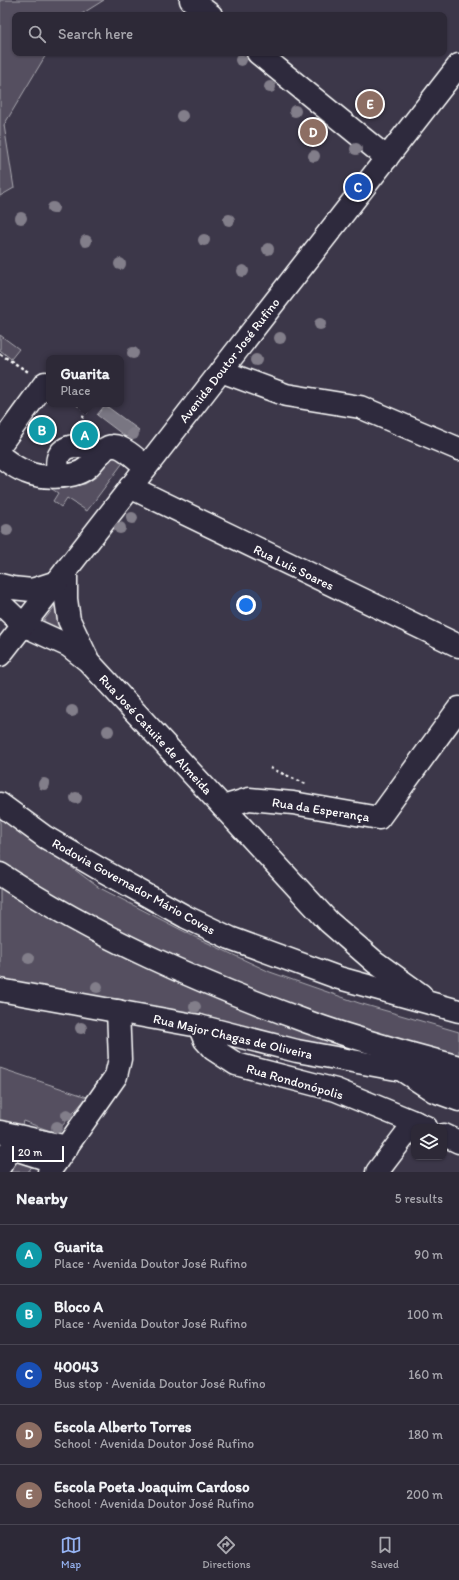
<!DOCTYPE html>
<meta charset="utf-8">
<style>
:root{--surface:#2d2937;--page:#393542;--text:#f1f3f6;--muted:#a7a6ad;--line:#484552;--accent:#95b2f1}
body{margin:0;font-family:Itim,sans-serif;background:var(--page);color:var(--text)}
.controls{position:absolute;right:12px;bottom:12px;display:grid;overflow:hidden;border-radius:8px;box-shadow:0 1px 3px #0004}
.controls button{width:36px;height:36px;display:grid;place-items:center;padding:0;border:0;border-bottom:1px solid var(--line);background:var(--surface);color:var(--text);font:20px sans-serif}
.scale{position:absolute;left:12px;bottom:10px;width:52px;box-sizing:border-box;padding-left:4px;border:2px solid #fff;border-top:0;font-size:11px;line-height:14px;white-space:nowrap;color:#fff;-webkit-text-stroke:3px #2f2a3d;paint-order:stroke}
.you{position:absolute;left:246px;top:605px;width:14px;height:14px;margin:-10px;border:3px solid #fff;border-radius:50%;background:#1a73e8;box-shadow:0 0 0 6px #1a73e833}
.badge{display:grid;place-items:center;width:26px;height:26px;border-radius:50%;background:var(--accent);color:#fff;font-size:13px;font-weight:700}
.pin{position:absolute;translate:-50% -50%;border:2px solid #fff;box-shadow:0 1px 4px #0006}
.popup{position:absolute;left:46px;top:355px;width:78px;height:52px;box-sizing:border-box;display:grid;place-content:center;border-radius:8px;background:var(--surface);filter:drop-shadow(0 1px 3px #0005);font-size:13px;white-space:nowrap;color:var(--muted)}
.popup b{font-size:15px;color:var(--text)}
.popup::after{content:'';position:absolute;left:50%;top:100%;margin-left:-8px;border:8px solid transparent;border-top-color:var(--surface)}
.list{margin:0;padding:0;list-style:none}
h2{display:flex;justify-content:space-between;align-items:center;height:52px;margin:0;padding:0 16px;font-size:17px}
h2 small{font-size:13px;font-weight:400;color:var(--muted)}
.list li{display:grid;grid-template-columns:26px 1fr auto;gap:12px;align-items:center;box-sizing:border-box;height:60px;padding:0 16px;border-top:1px solid var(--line)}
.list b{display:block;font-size:15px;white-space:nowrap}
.list p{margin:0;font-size:13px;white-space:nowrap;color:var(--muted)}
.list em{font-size:13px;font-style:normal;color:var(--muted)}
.icon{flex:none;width:22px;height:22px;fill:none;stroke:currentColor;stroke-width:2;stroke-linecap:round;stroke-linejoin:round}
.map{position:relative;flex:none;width:459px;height:1172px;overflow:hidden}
.search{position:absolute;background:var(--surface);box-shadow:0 1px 3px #0004;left:12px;right:12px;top:12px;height:44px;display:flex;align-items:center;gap:10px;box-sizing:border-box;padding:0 14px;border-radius:8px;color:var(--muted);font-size:15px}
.sheet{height:352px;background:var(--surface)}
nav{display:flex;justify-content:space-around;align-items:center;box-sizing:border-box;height:56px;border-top:1px solid var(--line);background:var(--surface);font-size:11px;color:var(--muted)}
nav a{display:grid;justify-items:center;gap:2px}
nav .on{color:var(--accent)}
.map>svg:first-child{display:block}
</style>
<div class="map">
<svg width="459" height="1172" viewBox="0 0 459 1172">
<rect width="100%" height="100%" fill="#3c3749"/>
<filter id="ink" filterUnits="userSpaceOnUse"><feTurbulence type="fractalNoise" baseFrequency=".025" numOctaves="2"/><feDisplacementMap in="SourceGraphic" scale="8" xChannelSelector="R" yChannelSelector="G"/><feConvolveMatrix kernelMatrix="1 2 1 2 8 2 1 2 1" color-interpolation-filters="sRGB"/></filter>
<g filter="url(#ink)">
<g fill="#555060" stroke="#aaa8b0">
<polygon points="0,0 104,0 80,15 15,15 15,53 47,53 4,125 14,188 0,196"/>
<polygon points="0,335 19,349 11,359 0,350"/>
<polygon points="115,456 122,461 122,464 87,511 67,498 61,507 53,501 58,493 41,482 85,484 96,477 100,465 105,458"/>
<polygon points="59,601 70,637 42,623"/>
<polygon points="0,814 98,887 193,936 270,972 359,1003 459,1032 459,1060 257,995 171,959 0,872"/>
<polygon points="0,886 222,999 459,1071 0,986"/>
<polygon points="0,1068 87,1097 56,1133 23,1121 20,1131 0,1127"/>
<polygon points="15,1158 33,1165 28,1172 6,1172"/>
</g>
<polygon fill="#797682" stroke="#afadb4" points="105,405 139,430 126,437 97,415"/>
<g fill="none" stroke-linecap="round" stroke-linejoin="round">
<defs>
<g id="minor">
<polyline points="191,0 211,15"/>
<polyline points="258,53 387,158"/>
<polyline points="221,371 286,395 360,407 459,449"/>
<polyline points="0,445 45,383"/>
<path d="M0,456C8,462 17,469 26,472C42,479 75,479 88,467C95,461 103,446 113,446C122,445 139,461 146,467"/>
<path d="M62,476C52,461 59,446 77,446C86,446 94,450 102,452"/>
<polyline points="130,487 459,646"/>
<polyline points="66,570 66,599 69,620 87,658"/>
<polyline points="23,625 69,646 88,661 223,807 249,799 293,803 379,818 459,708"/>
<polyline points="0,990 199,1026 297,1051 402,1070 434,1091 459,1100"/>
<polyline points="199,1026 205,1040 213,1049 236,1064 336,1090 426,1127"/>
<polyline points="0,1132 67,1147"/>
<polyline points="444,1135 459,1142"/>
<polyline points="0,1166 9,1152 15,1149 56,1162"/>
<polyline points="49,1172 116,1076 120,1059 118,1011"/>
<polyline points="377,1172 415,1122"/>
</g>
<polyline id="major" points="0,655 459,65"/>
<g id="highway">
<polyline points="0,585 12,588 32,590 57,582"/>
<polyline points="0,603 23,625"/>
<polyline points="0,804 45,837 98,868 186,917 230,938 339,978 459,1011"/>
<polyline points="223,807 329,922 375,962 421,995"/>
<path d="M0,874C95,937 201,983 308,1022C357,1040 408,1053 459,1067"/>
<polyline points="402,1070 459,1083"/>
</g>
</defs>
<use href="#minor" stroke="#fff" stroke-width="25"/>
<use href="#major" stroke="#fff" stroke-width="25"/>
<use href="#highway" stroke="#fff" stroke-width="25"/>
<g stroke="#fff" stroke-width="2.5" stroke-dasharray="3 3" stroke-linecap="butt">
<polyline points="0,354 30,373"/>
<polyline points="77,404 87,411 79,423 82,426"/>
<polyline points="270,768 308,785"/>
</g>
<use href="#minor" stroke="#2f2a3d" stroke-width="22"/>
<use href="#major" stroke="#2f2a3d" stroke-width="22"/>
<use href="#highway" stroke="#2f2a3d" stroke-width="22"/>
</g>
<g fill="#827e8a">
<circle cx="241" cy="60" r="6"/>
<circle cx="270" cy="87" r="6"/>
<circle cx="295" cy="111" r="6"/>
<circle cx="182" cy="116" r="6"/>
<circle cx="356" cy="149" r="6"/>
<circle cx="314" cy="156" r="6"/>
<circle cx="53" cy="208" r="6"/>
<circle cx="21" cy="218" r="6"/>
<circle cx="229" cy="220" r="6"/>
<circle cx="204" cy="240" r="6"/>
<circle cx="86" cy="241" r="6"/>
<circle cx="268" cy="249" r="6"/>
<circle cx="120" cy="264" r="6"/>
<circle cx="243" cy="271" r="6"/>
<circle cx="320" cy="324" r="6"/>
<circle cx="280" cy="338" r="6"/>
<circle cx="133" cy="353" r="6"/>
<circle cx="256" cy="360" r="6"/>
<circle cx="133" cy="434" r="6"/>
<circle cx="132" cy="518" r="6"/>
<circle cx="120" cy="528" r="6"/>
<circle cx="7" cy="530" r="6"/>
<circle cx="72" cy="711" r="6"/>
<circle cx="108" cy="731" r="6"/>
<circle cx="44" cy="784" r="6"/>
<circle cx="76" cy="798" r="6"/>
<circle cx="29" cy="958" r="6"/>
<circle cx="97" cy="987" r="6"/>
<circle cx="195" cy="1007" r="6"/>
<circle cx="81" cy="1028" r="6"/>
<circle cx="67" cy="1115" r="6"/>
<circle cx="57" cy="1127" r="6"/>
</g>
</g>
<g text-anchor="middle" stroke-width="3.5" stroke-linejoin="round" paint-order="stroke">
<g font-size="13" fill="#fff" stroke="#2f2a3d">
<text transform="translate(229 360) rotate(-52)" y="5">Avenida Doutor José Rufino</text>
<text transform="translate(294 567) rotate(26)" y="5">Rua Luís Soares</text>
<text transform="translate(156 734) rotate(47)" y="5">Rua José Catuite de Almeida</text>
<text transform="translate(321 809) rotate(9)" y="5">Rua da Esperança</text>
<text transform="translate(134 886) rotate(29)" y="5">Rodovia Governador Mário Covas</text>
<text transform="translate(233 1036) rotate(13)" y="5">Rua Major Chagas de Oliveira</text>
<text transform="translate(295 1081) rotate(16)" y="5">Rua Rondonópolis</text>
</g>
</g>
</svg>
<div class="controls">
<button><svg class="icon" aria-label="layers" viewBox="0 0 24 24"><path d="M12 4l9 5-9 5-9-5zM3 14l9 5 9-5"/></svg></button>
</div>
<div class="scale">20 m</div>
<div class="you"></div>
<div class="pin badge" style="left:85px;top:435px;background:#0f9aa8">A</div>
<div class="popup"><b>Guarita</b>Place</div>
<div class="pin badge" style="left:42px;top:430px;background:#0f9aa8">B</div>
<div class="pin badge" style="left:358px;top:187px;background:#1a4fb4">C</div>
<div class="pin badge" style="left:313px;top:132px;background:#8d6e63">D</div>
<div class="pin badge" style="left:370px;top:104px;background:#8d6e63">E</div>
<div class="search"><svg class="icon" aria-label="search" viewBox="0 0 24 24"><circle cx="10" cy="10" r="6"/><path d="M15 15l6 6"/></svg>Search here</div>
</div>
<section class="sheet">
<h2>Nearby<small>5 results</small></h2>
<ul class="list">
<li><span class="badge" style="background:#0f9aa8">A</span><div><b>Guarita</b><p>Place · Avenida Doutor José Rufino</p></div><em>90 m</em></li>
<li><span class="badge" style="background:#0f9aa8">B</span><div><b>Bloco A</b><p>Place · Avenida Doutor José Rufino</p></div><em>100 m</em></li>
<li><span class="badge" style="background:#1a4fb4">C</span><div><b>40043</b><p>Bus stop · Avenida Doutor José Rufino</p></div><em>160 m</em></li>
<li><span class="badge" style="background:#8d6e63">D</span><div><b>Escola Alberto Torres</b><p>School · Avenida Doutor José Rufino</p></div><em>180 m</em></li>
<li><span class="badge" style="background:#8d6e63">E</span><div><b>Escola Poeta Joaquim Cardoso</b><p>School · Avenida Doutor José Rufino</p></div><em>200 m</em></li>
</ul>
</section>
<nav>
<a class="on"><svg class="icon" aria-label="map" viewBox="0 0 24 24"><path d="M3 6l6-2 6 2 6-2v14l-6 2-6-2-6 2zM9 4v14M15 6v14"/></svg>Map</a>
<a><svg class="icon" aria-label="directions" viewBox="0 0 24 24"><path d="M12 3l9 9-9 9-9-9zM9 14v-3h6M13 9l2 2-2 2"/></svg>Directions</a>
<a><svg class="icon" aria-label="saved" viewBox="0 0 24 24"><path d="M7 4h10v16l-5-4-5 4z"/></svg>Saved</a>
</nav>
